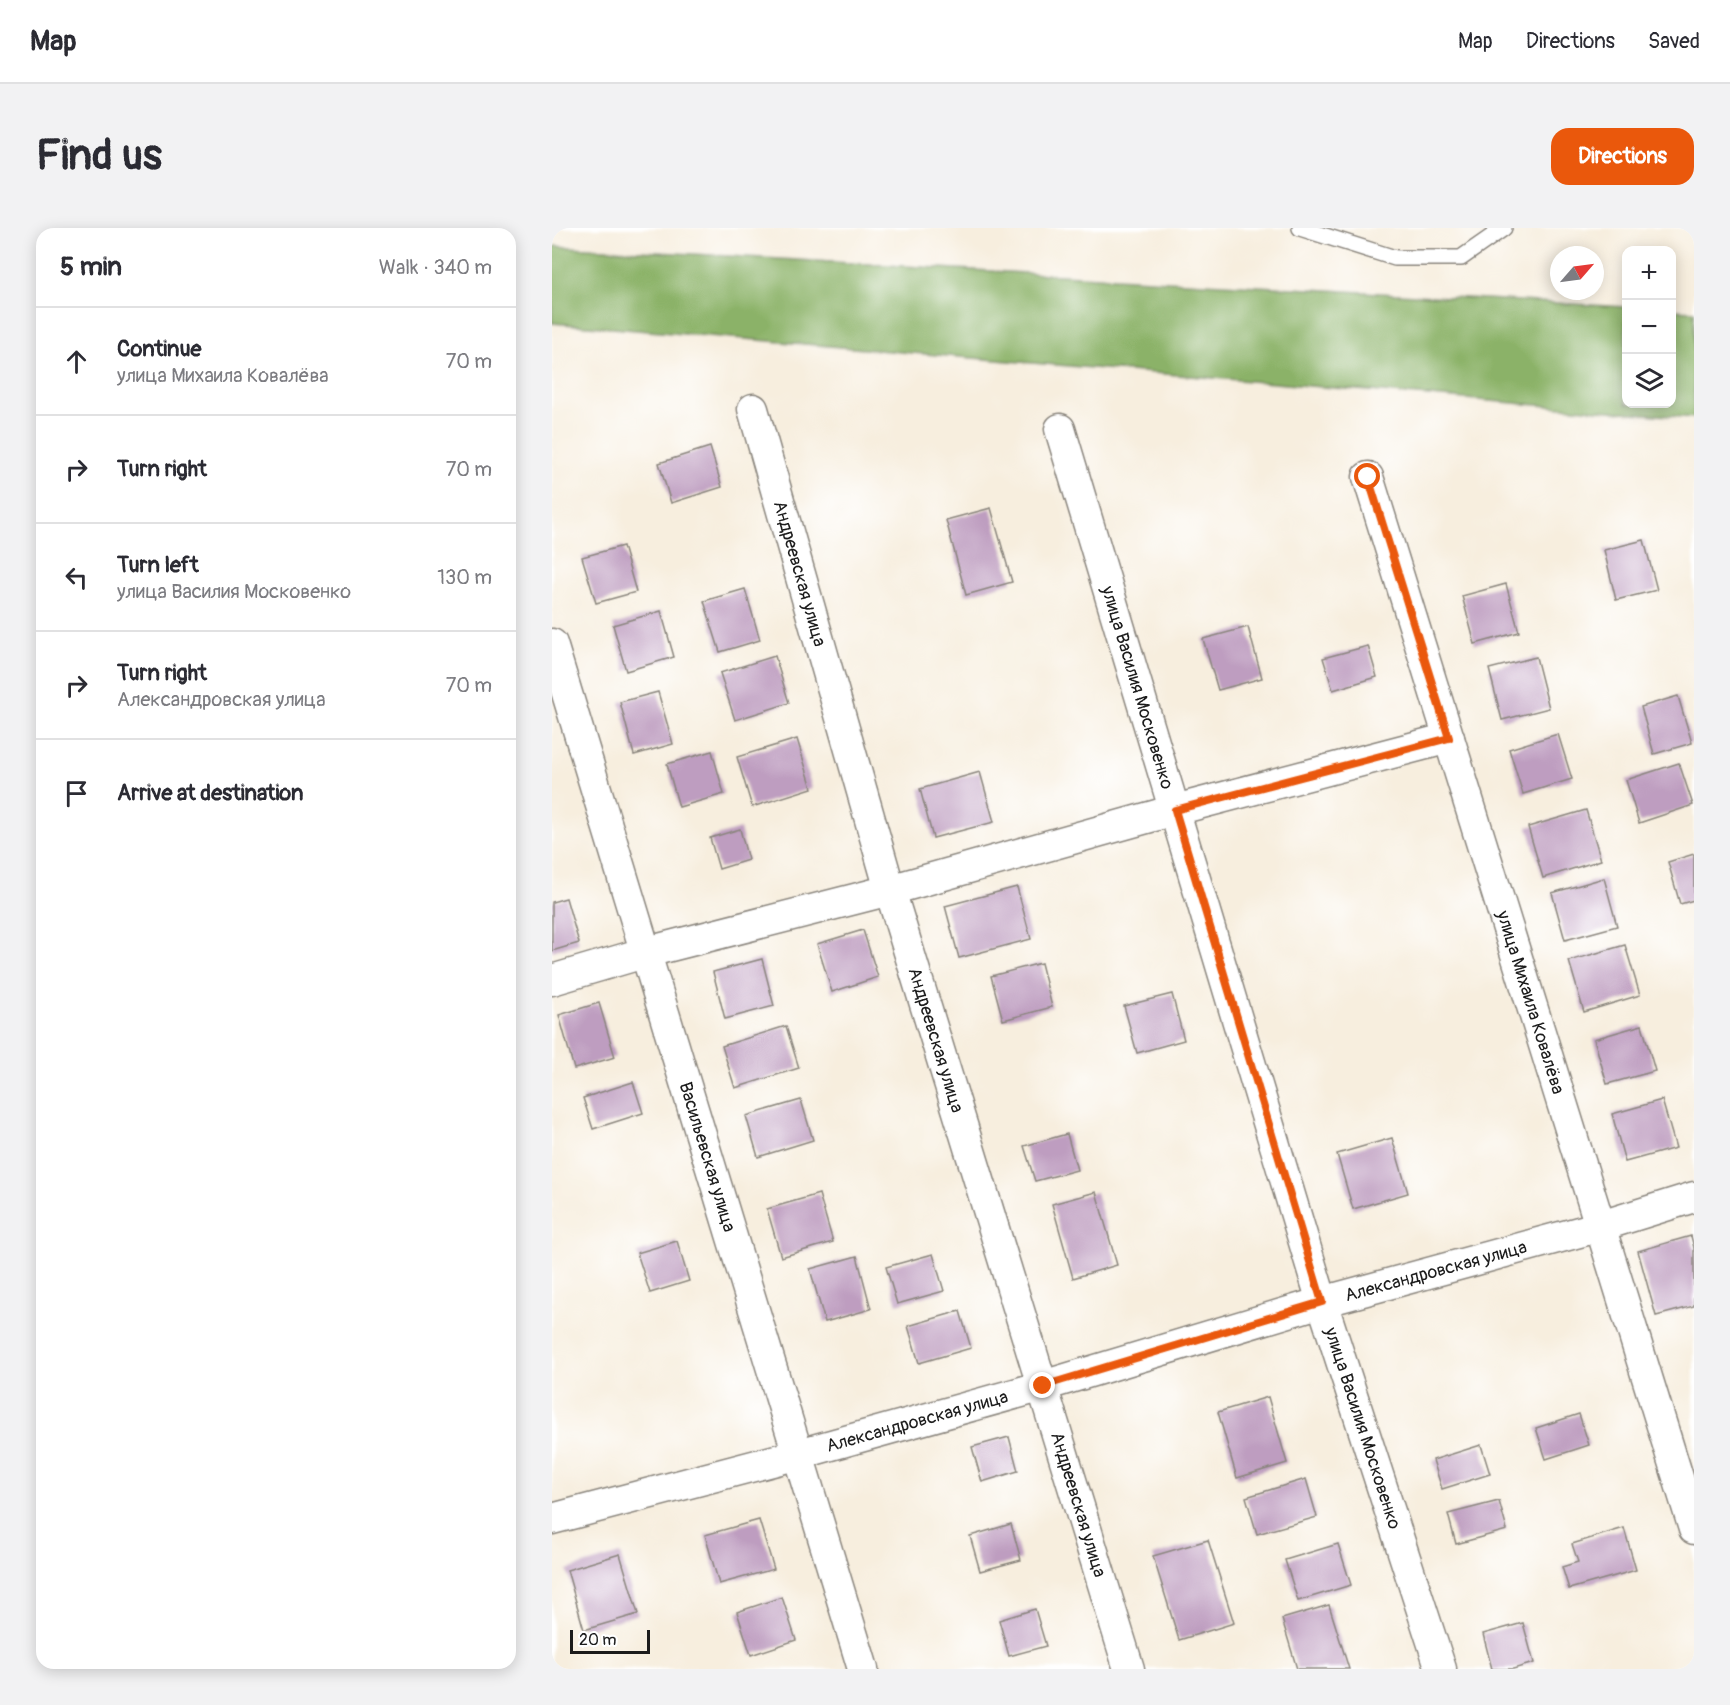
<!DOCTYPE html>
<meta charset="utf-8">
<style>
:root{--surface:#fff;--page:#f2f2f3;--text:#2b2b33;--muted:#7c7c81;--line:#e1e1e2;--accent:#ea580c}
body{margin:0;font-family:Pangolin,sans-serif;background:var(--page);color:var(--text)}
.controls{position:absolute;right:18px;top:18px;display:grid;overflow:hidden;border-radius:12px;box-shadow:0 3px 15px #0003}
.controls button{width:54px;height:54px;display:grid;place-items:center;padding:0;border:0;border-bottom:2px solid var(--line);background:var(--surface);color:var(--text);font:30px sans-serif}
.compass{position:absolute;left:998px;top:18px;width:54px;height:54px;border-radius:50%;background:var(--surface);box-shadow:0 3px 15px #0003;rotate:62deg}
.scale{position:absolute;left:18px;bottom:15px;width:80px;box-sizing:border-box;padding-left:6px;border:3px solid #1c1c1c;border-top:0;font-size:16px;line-height:21px;white-space:nowrap;color:#1c1c1c;-webkit-text-stroke:4px #fff;paint-order:stroke}
.stop{position:absolute;width:18px;height:18px;margin:-14px;border:4px solid #ea580c;border-radius:50%;background:#fff}
.stop.end{background:#ea580c;border-color:#fff;box-shadow:0 2px 6px #0008}
.list{margin:0;padding:0;list-style:none}
h2{display:flex;justify-content:space-between;align-items:center;height:78px;margin:0;padding:0 24px;font-size:26px}
h2 small{font-size:20px;font-weight:400;color:var(--muted)}
.list li{display:grid;grid-template-columns:39px 1fr auto;gap:18px;align-items:center;box-sizing:border-box;height:108px;padding:0 24px;border-top:2px solid var(--line)}
.list b{display:block;font-size:22px;white-space:nowrap}
.list p{margin:0;font-size:20px;white-space:nowrap;color:var(--muted)}
.list em{font-size:20px;font-style:normal;color:var(--muted)}
.icon{flex:none;width:33px;height:33px;fill:none;stroke:currentColor;stroke-width:2;stroke-linecap:round;stroke-linejoin:round}
.map{position:relative;flex:none;width:1142px;height:1441px;overflow:hidden;border-radius:18px}
header{display:flex;align-items:center;gap:36px;box-sizing:border-box;height:84px;padding:0 30px;background:var(--surface);border-bottom:2px solid var(--line)}
header strong{font-size:28px}
nav{display:flex;gap:33px;margin-inline-start:auto;font-size:21px}
.intro{display:flex;align-items:center;justify-content:space-between;box-sizing:border-box;height:144px;padding:0 36px}
h1{margin:0;font-size:42px}
.button{padding:15px 27px;border-radius:18px;background:var(--accent);color:#fff;font-size:21px;font-weight:700}
main{display:flex;gap:36px;padding:0 36px}
aside{flex:1;background:var(--surface);border-radius:18px;box-shadow:0 3px 15px #0003}
.map>svg:first-child{display:block}
</style>
<header>
<strong>Map</strong>
<nav><a>Map</a><a>Directions</a><a>Saved</a></nav>
</header>
<div class="intro"><h1>Find us</h1><a class="button">Directions</a></div>
<main>
<aside>
<h2>5 min<small>Walk · 340 m</small></h2>
<ul class="list">
<li><svg class="icon" aria-label="ahead" viewBox="0 0 24 24"><path d="M12 20V5M6 11l6-6 6 6"/></svg><div><b>Continue</b><p>улица Михаила Ковалёва</p></div><em>70 m</em></li>
<li><svg class="icon" aria-label="right" viewBox="0 0 24 24"><path d="M7 20v-9h11M14 6l5 5-5 5"/></svg><div><b>Turn right</b></div><em>70 m</em></li>
<li><svg class="icon" aria-label="left" viewBox="0 0 24 24"><path d="M17 20v-9H6M10 6l-5 5 5 5"/></svg><div><b>Turn left</b><p>улица Василия Московенко</p></div><em>130 m</em></li>
<li><svg class="icon" aria-label="right" viewBox="0 0 24 24"><path d="M7 20v-9h11M14 6l5 5-5 5"/></svg><div><b>Turn right</b><p>Александровская улица</p></div><em>70 m</em></li>
<li><svg class="icon" aria-label="arrive" viewBox="0 0 24 24"><path d="M6 21V4h12l-3 4 3 4H6"/></svg><div><b>Arrive at destination</b></div></li>
</ul>
</aside>
<div class="map">
<svg width="1142" height="1441" viewBox="0 0 1142 1441">
<rect width="100%" height="100%" fill="#fff"/>
<filter id="ink" filterUnits="userSpaceOnUse"><feTurbulence type="fractalNoise" baseFrequency=".0167" numOctaves="2"/><feDisplacementMap in="SourceGraphic" scale="12" xChannelSelector="R" yChannelSelector="G"/><feConvolveMatrix kernelMatrix="1 2 1 2 8 2 1 2 1" color-interpolation-filters="sRGB"/></filter>
<filter id="wash" filterUnits="userSpaceOnUse"><feTurbulence type="fractalNoise" baseFrequency=".008" numOctaves="4" result="noise"/><feDisplacementMap in="SourceGraphic" scale="24" xChannelSelector="R" yChannelSelector="G"/><feGaussianBlur stdDeviation="1.35" result="paint"/><feColorMatrix in="noise" values="0 0 0 0 0 0 0 0 0 0 0 0 0 0 0 0 0 1.4 0 .05"/><feComposite in="paint" operator="in"/></filter>
<g filter="url(#wash)">
<rect width="100%" height="100%" fill="#f7eede"/>
<polygon fill="#8bb268" stroke="#546742" stroke-width="1.5" points="0,18 1074,79 1074,176 1120,176 1120,82 1142,83 1142,190 0,95"/>
<g id="blocks">
<g fill="#be9dc0">
<polygon points="158,219 170,259 119,275 107,235"/>
<polygon points="439,280 460,354 414,367 394,292"/>
<polygon points="1092,312 1105,362 1064,372 1052,322"/>
<polygon points="71,318 84,364 44,375 30,329"/>
<polygon points="954,356 967,404 923,416 910,368"/>
<polygon points="193,361 208,412 168,424 152,373"/>
<polygon points="109,383 122,429 74,443 61,397"/>
<polygon points="696,399 710,450 666,462 651,411"/>
<polygon points="816,418 825,449 781,462 771,430"/>
<polygon points="223,428 237,475 183,492 168,445"/>
<polygon points="984,429 997,480 950,492 937,441"/>
<polygon points="106,464 121,516 82,527 68,474"/>
<polygon points="1126,468 1140,515 1102,526 1089,479"/>
<polygon points="1006,506 1020,551 971,566 957,521"/>
<polygon points="245,511 260,560 200,579 185,529"/>
<polygon points="160,523 172,566 127,579 115,536"/>
<polygon points="1127,535 1141,577 1087,595 1074,552"/>
<polygon points="428,544 442,594 381,610 368,561"/>
<polygon points="1034,582 1049,632 991,650 976,599"/>
<polygon points="188,601 196,632 167,641 158,610"/>
<polygon points="1142,626 1142,672 1128,676 1116,634"/>
<polygon points="1052,650 1065,698 1013,712 1000,665"/>
<polygon points="465,659 479,711 407,730 393,678"/>
<polygon points="14,670 27,715 0,723 0,674"/>
<polygon points="311,702 326,749 280,764 265,716"/>
<polygon points="1073,717 1088,767 1032,784 1017,733"/>
<polygon points="210,731 222,778 173,791 161,744"/>
<polygon points="489,735 500,779 451,792 439,748"/>
<polygon points="620,766 632,812 585,825 572,778"/>
<polygon points="47,775 63,829 22,841 7,787"/>
<polygon points="1090,797 1103,843 1055,856 1042,811"/>
<polygon points="234,798 247,840 183,860 170,818"/>
<polygon points="81,854 91,885 41,901 31,870"/>
<polygon points="249,872 261,912 206,929 194,888"/>
<polygon points="1110,872 1124,920 1073,934 1060,886"/>
<polygon points="515,906 525,942 483,953 472,918"/>
<polygon points="840,910 856,965 801,981 785,926"/>
<polygon points="544,964 565,1037 521,1050 500,976"/>
<polygon points="267,966 281,1014 229,1029 215,981"/>
<polygon points="1139,1008 1142,1020 1142,1078 1104,1088 1086,1023"/>
<polygon points="125,1013 137,1053 98,1065 85,1025"/>
<polygon points="381,1026 392,1063 345,1076 334,1039"/>
<polygon points="305,1028 319,1081 273,1094 258,1041"/>
<polygon points="408,1083 419,1120 367,1135 356,1098"/>
<polygon points="716,1169 735,1235 685,1250 666,1184"/>
<polygon points="1027,1186 1037,1217 994,1231 984,1200"/>
<polygon points="457,1209 466,1243 430,1254 420,1219"/>
<polygon points="929,1217 938,1246 890,1261 881,1232"/>
<polygon points="754,1251 765,1289 705,1306 694,1269"/>
<polygon points="947,1273 955,1302 904,1316 896,1286"/>
<polygon points="207,1292 222,1341 167,1356 153,1307"/>
<polygon points="459,1296 469,1332 428,1343 418,1308"/>
<polygon points="1072,1300 1084,1342 1017,1361 1010,1339 1026,1334 1020,1316"/>
<polygon points="656,1312 682,1395 627,1412 601,1328"/>
<polygon points="786,1316 799,1357 746,1373 733,1332"/>
<polygon points="68,1326 86,1386 32,1402 15,1342"/>
<polygon points="230,1369 244,1412 199,1427 185,1384"/>
<polygon points="777,1377 797,1441 745,1441 730,1391"/>
<polygon points="483,1381 494,1418 457,1428 447,1392"/>
<polygon points="971,1395 982,1435 961,1441 940,1441 931,1406"/>
</g>
</g>
</g>
<g filter="url(#ink)">
<use href="#blocks" fill-opacity="0" stroke="#8a857d" stroke-width="1.5"/>
<g fill="none" stroke-linecap="round" stroke-linejoin="round">
<defs>
<polyline id="lane" points="748,0 843,30 909,30 952,0"/>
<g id="street">
<path id="s1" d="M201,181L338,662L577,1441"/>
<path id="s2" d="M508,201L770,1074L889,1441"/>
<path id="s3" d="M816,249L1142,1301"/>
<path id="s4" d="M0,416L311,1441"/>
<polyline points="0,752 95,724 338,662 623,582 897,510"/>
<path id="s5" d="M0,1291L247,1226L491,1158L770,1074L1049,998L1142,969"/>
</g>
</defs>
<use href="#lane" stroke="#8a857d" stroke-width="18"/>
<use href="#street" stroke="#8a857d" stroke-width="33"/>
<use href="#lane" stroke="#fff" stroke-width="15"/>
<use href="#street" stroke="#fff" stroke-width="30"/>
</g>
</g>
<g fill="none" stroke-linecap="round" stroke-linejoin="round" filter="url(#ink)">
<polyline stroke="#ea580c" stroke-width="8" points="491,1158 770,1074 623,582 897,510 816,249"/>
</g>
<g text-anchor="middle" stroke-width="4.5" stroke-linejoin="round" paint-order="stroke">
<g font-size="18" fill="#1c1c1c" stroke="#fff">
<text dy="6" stroke="none"><textPath href="#s1" startOffset="171">Андреевская улица</textPath></text>
<text dy="6" stroke="none"><textPath href="#s2" startOffset="270">улица Василия Московенко</textPath></text>
<text dy="6" stroke="none"><textPath href="#s3" startOffset="550">улица Михаила Ковалёва</textPath></text>
<text dy="6" stroke="none"><textPath href="#s1" startOffset="657">Андреевская улица</textPath></text>
<text dy="6" stroke="none"><textPath href="#s4" startOffset="536">Васильевская улица</textPath></text>
<text dy="6" stroke="none"><textPath href="#s5" startOffset="918">Александровская улица</textPath></text>
<text dy="6" stroke="none"><textPath href="#s5" startOffset="378">Александровская улица</textPath></text>
<text dy="6" stroke="none"><textPath href="#s2" startOffset="1044">улица Василия Московенко</textPath></text>
<text dy="6" stroke="none"><textPath href="#s1" startOffset="1143">Андреевская улица</textPath></text>
</g>
</g>
</svg>
<div class="controls">
<button>+</button>
<button>−</button>
<button><svg class="icon" aria-label="layers" viewBox="0 0 24 24"><path d="M12 4l9 5-9 5-9-5zM3 14l9 5 9-5"/></svg></button>
</div>
<svg class="compass" viewBox="-18 -18 36 36"><path d="M0-13l5 13h-10z" fill="#e53935"/><path d="M0 13l5-13h-10z" fill="#7c7c81"/></svg>
<div class="scale">20 m</div>
<div class="stop" style="left:816px;top:249px"></div>
<div class="stop end" style="left:491px;top:1158px"></div>
</div>
</main>
